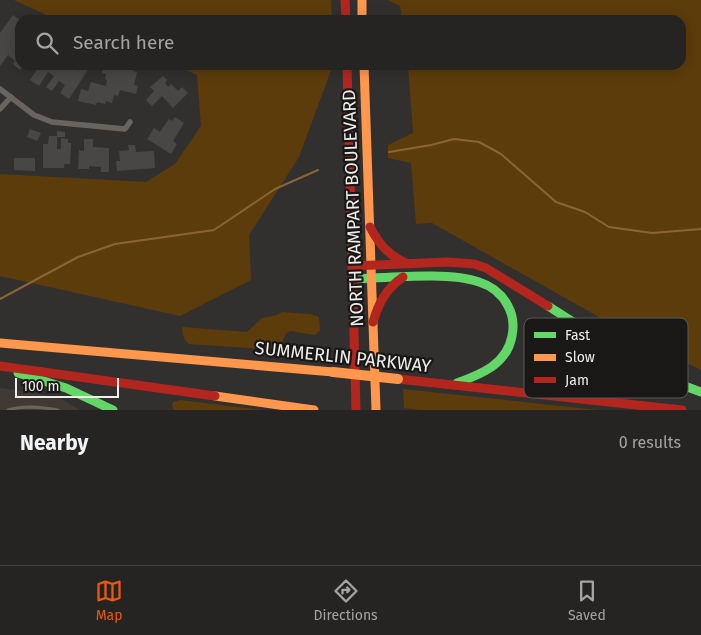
<!DOCTYPE html>
<style>
:root{--surface:#262422;--page:#2e2c2a;--text:#f1f3f6;--muted:#a4a4a5;--line:#424140;--accent:#ea580c}
body{margin:0;font-family:"Fira Sans",sans-serif;background:var(--page);color:var(--text)}
.scale{position:absolute;left:15px;bottom:12px;width:104px;box-sizing:border-box;padding-left:5px;border:2px solid #f0eeed;border-top:0;font-size:14px;line-height:18px;white-space:nowrap;color:#f0eeed;-webkit-text-stroke:4px #191817;paint-order:stroke}
.list{margin:0;padding:0;list-style:none}
h2{display:flex;justify-content:space-between;align-items:center;height:65px;margin:0;padding:0 20px;font-size:21px}
h2 small{font-size:16px;font-weight:400;color:var(--muted)}
.icon{flex:none;width:28px;height:28px;fill:none;stroke:currentColor;stroke-width:2;stroke-linecap:round;stroke-linejoin:round}
.map{position:relative;flex:none;width:701px;height:410px;overflow:hidden}
.search{position:absolute;background:var(--surface);box-shadow:0 2px 12px #0003;left:15px;right:15px;top:15px;height:55px;display:flex;align-items:center;gap:12px;box-sizing:border-box;padding:0 18px;border-radius:15px;color:var(--muted);font-size:19px}
.sheet{height:155px;background:var(--surface)}
nav{display:flex;justify-content:space-around;align-items:center;box-sizing:border-box;height:70px;border-top:1px solid var(--line);background:var(--surface);font-size:14px;color:var(--muted)}
nav a{display:grid;justify-items:center;gap:2px}
nav .on{color:var(--accent)}
.map>svg:first-child{display:block}
</style>
<div class="map">
<svg width="701" height="410" viewBox="0 0 701 410">
<rect width="100%" height="100%" fill="#32302e"/>
<polygon fill="#413a34" points="0,388 30,392 61,399 80,410 0,410"/>
<g fill="#5d3c0b">
<polygon points="14,0 331,0 332,20 57,20"/>
<polygon points="388,0 701,0 701,370 622,330 432,223 416,224 411,163 388,158 388,145 413,133 408,65 681,65 681,20 402,20 400,6"/>
<polygon points="176,65 333,65 299,157 249,235 251,280 180,316 0,276 0,174 146,182 175,164 201,126 197,75"/>
<path d="M282,312L310,314L319,317L320,330L315,335L291,331L286,333L279,350L189,344C184,340 182,334 182,327L247,332L262,318L277,315Z"/>
<polygon points="403,389 597,410 420,410 404,408"/>
<polygon points="180,400 263,410 174,410 172,405 173,402"/>
</g>
<g fill="none" stroke-linecap="round" stroke-linejoin="round">
<g stroke="#8a6436" stroke-width="2">
<polyline points="389,152 431,145 454,139 479,142 501,154 556,202 585,212 609,227 652,233 701,229"/>
<polyline points="0,299 78,257 115,244 214,230 275,189 318,170"/>
</g>
</g>
<g fill="#484745">
<polygon points="13,15 20,20 20,65 24,65 20,70 13,64 15,61 8,55 0,66 0,33"/>
<polygon points="40,65 69,65 78,71 81,65 91,65 69,99 60,93 65,85 59,81 52,91 46,87 54,76 48,72 39,86 30,80"/>
<polygon points="104,65 134,66 133,71 137,72 134,85 138,86 136,94 120,90 118,96 114,95 112,103 106,101 105,104 97,102 96,105 78,101 81,89 88,91 91,82 106,86 107,80 105,79 106,74 102,73"/>
<polygon points="163,76 167,80 165,83 168,87 171,84 178,91 182,87 188,93 173,108 162,96 152,106 146,100 154,91 150,87"/>
<polygon points="175,117 184,123 173,141 177,144 171,154 147,139 154,128 160,132 169,119 172,121"/>
<polygon points="30,129 41,133 37,141 27,137"/>
<polygon points="57,131 65,132 65,137 57,137 57,149 61,149 61,138 68,139 68,143 71,143 70,164 64,164 64,168 43,168 43,144 48,144 49,136 57,136"/>
<polygon points="84,139 93,139 93,147 109,148 109,172 101,172 101,167 89,166 89,169 78,169 79,150 84,151"/>
<polygon points="128,145 135,145 136,152 154,151 155,168 117,171 116,161 120,161 119,151 129,150"/>
<polygon points="14,158 35,158 35,171 14,170"/>
</g>
<g fill="none" stroke-linecap="round" stroke-linejoin="round">
<path stroke="#6a645e" stroke-width="3" d="M8,410C24,405 41,407 58,410"/>
<g stroke="#6a645e" stroke-width="5.5">
<polyline points="0,89 34,115 52,122 125,129 130,122"/>
<polyline points="0,109 11,97"/>
</g>
<g stroke="#63d668" stroke-width="9">
<path d="M353,279C386,278 450,271 479,282C492,286 502,294 508,306C513,315 514,326 512,336C507,364 482,374 457,383"/>
<polyline points="548,306 647,369 666,379 701,392"/>
<polyline points="18,373 66,388 113,410"/>
</g>
<g stroke="#ff974d" stroke-width="9">
<polyline points="362,0 362,20"/>
<polyline points="364,65 376,410"/>
<polyline points="0,343 333,372"/>
<polyline points="215,396 314,410"/>
</g>
<g stroke="#b3261e" stroke-width="9">
<polyline points="345,0 346,20"/>
<polyline points="347,65 356,410"/>
<path d="M370,227C379,244 388,255 406,263"/>
<polyline points="352,266 448,262 474,264 486,268 548,306"/>
<path d="M373,322C379,302 386,289 403,277"/>
<polyline points="0,366 215,396"/>
<polyline points="398,379 682,410"/>
</g>
<polyline stroke="#ff974d" stroke-width="10" points="333,372 398,379"/>
</g>
<g text-anchor="middle" stroke-width="4.5" stroke-linejoin="round" paint-order="stroke">
<g font-size="18" fill="#f0eeed" stroke="#191817">
<text transform="translate(353 208) rotate(-92)" y="6">NORTH RAMPART BOULEVARD</text>
<text transform="translate(343 357) rotate(6)" y="6">SUMMERLIN PARKWAY</text>
</g>
</g>
<rect x="524" y="318" width="164" height="80" rx="8" fill="#191817" stroke="#5a5857" stroke-width="1"/>
<rect x="534" y="332" width="22" height="6" fill="#63d668"/>
<rect x="534" y="354" width="22" height="7" fill="#ff974d"/>
<rect x="534" y="377" width="22" height="6" fill="#b3261e"/>
<g font-size="14" fill="#f0eeed">
<text x="565" y="340">Fast</text>
<text x="565" y="362">Slow</text>
<text x="565" y="385">Jam</text>
</g>
</svg>
<div class="scale">100 m</div>
<div class="search"><svg class="icon" aria-label="search" viewBox="0 0 24 24"><circle cx="10" cy="10" r="6"/><path d="M15 15l6 6"/></svg>Search here</div>
</div>
<section class="sheet">
<h2>Nearby<small>0 results</small></h2>
<ul class="list">
</ul>
</section>
<nav>
<a class="on"><svg class="icon" aria-label="map" viewBox="0 0 24 24"><path d="M3 6l6-2 6 2 6-2v14l-6 2-6-2-6 2zM9 4v14M15 6v14"/></svg>Map</a>
<a><svg class="icon" aria-label="directions" viewBox="0 0 24 24"><path d="M12 3l9 9-9 9-9-9zM9 14v-3h6M13 9l2 2-2 2"/></svg>Directions</a>
<a><svg class="icon" aria-label="saved" viewBox="0 0 24 24"><path d="M7 4h10v16l-5-4-5 4z"/></svg>Saved</a>
</nav>
